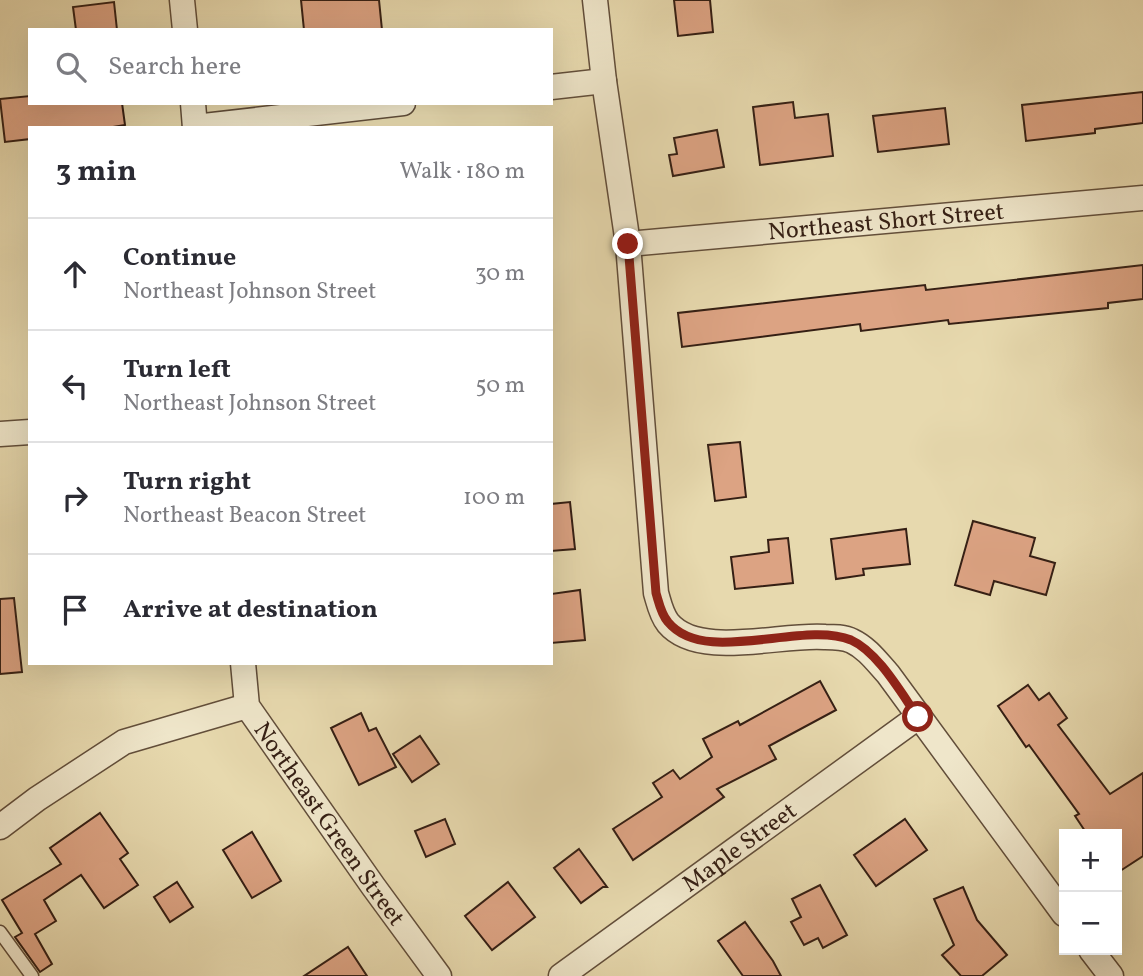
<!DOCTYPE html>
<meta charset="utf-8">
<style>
:root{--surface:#fff;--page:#f2f2f3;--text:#2b2b33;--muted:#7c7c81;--line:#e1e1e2}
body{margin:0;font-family:Vollkorn,serif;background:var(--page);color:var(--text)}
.controls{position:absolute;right:21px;bottom:21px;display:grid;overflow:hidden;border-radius:0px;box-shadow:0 7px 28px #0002}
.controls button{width:63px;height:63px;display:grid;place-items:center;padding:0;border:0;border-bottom:2px solid var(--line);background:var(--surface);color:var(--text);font:35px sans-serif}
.stop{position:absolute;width:21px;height:21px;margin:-16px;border:5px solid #8f2418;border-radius:50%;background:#fff}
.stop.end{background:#8f2418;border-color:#fff;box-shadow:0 2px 7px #0008}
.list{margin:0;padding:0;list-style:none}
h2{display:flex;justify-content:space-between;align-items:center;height:91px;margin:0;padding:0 28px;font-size:30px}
h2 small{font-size:23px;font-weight:400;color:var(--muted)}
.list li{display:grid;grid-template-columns:46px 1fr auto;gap:21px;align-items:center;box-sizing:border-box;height:112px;padding:0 28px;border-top:2px solid var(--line)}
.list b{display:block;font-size:26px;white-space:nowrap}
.list p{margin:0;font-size:23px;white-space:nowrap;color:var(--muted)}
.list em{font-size:23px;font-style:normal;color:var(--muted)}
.icon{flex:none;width:38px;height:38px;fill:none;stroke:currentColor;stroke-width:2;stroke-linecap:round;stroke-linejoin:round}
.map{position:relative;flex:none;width:1143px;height:976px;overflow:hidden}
.search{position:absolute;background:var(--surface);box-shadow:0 7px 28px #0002;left:28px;top:28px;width:525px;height:77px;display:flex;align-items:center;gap:18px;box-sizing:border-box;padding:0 24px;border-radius:0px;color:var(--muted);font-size:26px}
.panel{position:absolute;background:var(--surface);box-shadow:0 7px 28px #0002;left:28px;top:126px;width:525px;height:539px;border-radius:0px}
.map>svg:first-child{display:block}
</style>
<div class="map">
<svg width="1143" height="976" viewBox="0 0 1143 976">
<rect width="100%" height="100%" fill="#e7d9ae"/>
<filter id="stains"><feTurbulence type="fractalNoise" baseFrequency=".00286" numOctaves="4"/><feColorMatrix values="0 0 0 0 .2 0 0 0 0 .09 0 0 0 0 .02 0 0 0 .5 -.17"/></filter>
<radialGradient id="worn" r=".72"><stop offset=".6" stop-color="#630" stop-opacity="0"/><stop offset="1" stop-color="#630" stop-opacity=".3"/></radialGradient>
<g fill="#dca383" stroke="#351f14" stroke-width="2">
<polygon points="301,0 379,0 382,30 304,30"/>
<polygon points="674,0 710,0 713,32 678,36"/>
<polygon points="114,2 117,30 76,30 73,7"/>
<polygon points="1143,92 1143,123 1095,129 1095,133 1026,141 1022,105"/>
<polygon points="30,96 30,103 122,103 125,125 107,128 30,128 30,139 5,142 0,99"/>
<polygon points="793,102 795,118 828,114 833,156 760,165 753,107"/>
<polygon points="945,108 949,144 878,152 873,116"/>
<polygon points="717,130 724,167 673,176 669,155 677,154 674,138"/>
<polygon points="1143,265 1143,299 1108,303 1108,308 949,324 948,320 861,331 860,324 682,347 678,313 925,285 926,290"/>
<polygon points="740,442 746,497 715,501 708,445"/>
<polygon points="570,502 575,549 551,551 551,504"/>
<polygon points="973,521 1035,538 1030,556 1055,563 1046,595 994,581 990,595 955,585"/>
<polygon points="906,529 910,564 863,569 864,575 836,579 831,539"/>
<polygon points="788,538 793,583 735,589 731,557 769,552 768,540"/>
<polygon points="580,590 585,640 551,643 551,594"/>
<polygon points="14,598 22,672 0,674 0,599"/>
<polygon points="820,681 836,710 769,746 776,759 717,789 724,797 633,860 613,829 662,797 653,783 673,770 680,779 712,757 703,739 738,721 740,725"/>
<polygon points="1028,685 1039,700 1049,693 1067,718 1058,725 1110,794 1143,773 1143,856 1117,873 1117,834 1087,834 1075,816 1079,814 1029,745 1026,747 998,706"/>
<polygon points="361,713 369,731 376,728 396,767 359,785 331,728"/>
<polygon points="420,736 439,764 412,782 393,754"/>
<polygon points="100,813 128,853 120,859 138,885 104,908 81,875 44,900 56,921 35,934 52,964 40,972 15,937 22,933 2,900 61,864 50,848"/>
<polygon points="445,819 455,844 426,857 415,831"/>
<polygon points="905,819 927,850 876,886 854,855"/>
<polygon points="252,832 281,881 252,898 223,850"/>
<polygon points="579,849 607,887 603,887 581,903 554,868"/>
<polygon points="177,882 193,907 170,922 154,897"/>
<polygon points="508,882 535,917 492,950 465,916"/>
<polygon points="820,885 847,935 823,948 818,938 804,945 791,922 801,917 792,899"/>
<polygon points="963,887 977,920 1007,955 982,976 961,976 942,955 954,945 934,899"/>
<polygon points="745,922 773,961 781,976 743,976 718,941"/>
<polygon points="348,947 367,976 304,976"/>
</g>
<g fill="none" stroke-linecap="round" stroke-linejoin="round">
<defs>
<polyline id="service" points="0,932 32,976"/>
<g id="minor">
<polyline points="182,0 185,30"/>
<path d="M595,0L604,81L628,244L656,593C659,603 661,614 668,623C699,660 783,633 825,637C834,637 844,637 852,641C867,648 877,662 888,674L1064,914"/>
<polyline points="551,87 604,81"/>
<polyline points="193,103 195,128"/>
<polyline points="195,127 403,103"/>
<path id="s1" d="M628,244L1143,198"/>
<polyline points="0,434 30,432"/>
<path id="s2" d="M243,663L247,706L373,886L439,976"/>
<polyline points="0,827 37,799 124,742 247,706"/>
<polyline points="1091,950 1111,976"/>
<path id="s3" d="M561,976L918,717"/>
</g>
</defs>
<use href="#service" stroke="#624e3a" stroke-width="15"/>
<use href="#minor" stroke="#624e3a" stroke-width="27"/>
<use href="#service" stroke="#efe6ca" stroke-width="12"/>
<use href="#minor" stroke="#efe6ca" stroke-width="24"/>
</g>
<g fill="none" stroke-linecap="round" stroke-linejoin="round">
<path stroke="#8f2418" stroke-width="9" d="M628,244L656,593C659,603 661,614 668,622C705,667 802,620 851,640C878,652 901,693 918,717"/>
</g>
<g text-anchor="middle" stroke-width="6" stroke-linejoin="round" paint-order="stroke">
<g font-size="24" fill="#351f14" stroke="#efe6ca">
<text dy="8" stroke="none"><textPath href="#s1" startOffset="259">Northeast Short Street</textPath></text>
<text dy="8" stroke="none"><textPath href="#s2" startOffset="187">Northeast Green Street</textPath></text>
<text dy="8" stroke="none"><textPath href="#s3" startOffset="220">Maple Street</textPath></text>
</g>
</g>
<rect width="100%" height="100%" filter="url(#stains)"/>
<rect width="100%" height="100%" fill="url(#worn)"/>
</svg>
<div class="controls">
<button>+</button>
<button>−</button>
</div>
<div class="stop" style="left:918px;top:717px"></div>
<div class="stop end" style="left:628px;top:244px"></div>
<div class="search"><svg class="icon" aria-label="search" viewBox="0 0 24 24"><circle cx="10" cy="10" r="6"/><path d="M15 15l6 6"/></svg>Search here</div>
<section class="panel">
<h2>3 min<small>Walk · 180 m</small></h2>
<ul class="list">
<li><svg class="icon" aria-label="ahead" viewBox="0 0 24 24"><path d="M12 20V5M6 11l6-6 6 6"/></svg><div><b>Continue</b><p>Northeast Johnson Street</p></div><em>30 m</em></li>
<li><svg class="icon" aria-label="left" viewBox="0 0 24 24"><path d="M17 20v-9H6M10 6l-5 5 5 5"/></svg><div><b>Turn left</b><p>Northeast Johnson Street</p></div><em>50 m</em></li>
<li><svg class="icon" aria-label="right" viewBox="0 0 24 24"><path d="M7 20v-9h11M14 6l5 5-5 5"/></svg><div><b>Turn right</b><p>Northeast Beacon Street</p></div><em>100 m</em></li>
<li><svg class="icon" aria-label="arrive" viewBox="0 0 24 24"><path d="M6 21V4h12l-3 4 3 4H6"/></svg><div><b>Arrive at destination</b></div></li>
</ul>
</section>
</div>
